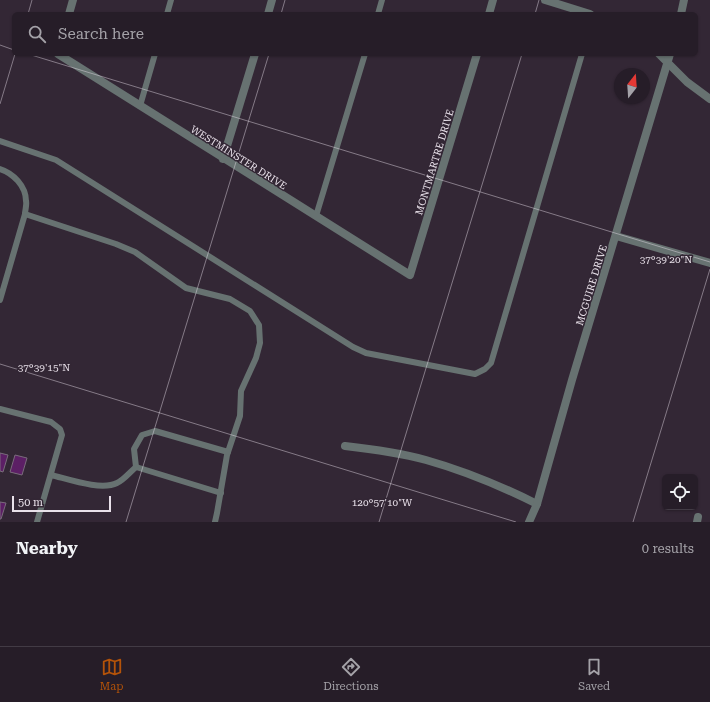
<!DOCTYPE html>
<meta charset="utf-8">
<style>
:root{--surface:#261d28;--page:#2e2630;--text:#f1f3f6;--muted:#a4a2a8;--line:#423b45;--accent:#b45309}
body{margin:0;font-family:"Roboto Serif",serif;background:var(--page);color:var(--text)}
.controls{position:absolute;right:12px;bottom:12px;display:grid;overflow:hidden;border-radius:6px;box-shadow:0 1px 3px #0004}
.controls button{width:36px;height:36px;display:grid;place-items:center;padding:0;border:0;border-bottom:1px solid var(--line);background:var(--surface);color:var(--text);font:20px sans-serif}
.compass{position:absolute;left:614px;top:68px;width:36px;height:36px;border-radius:50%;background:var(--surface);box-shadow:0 1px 3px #0004;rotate:17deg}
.scale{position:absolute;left:12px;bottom:10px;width:99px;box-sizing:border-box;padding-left:4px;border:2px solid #e9e1ea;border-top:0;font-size:11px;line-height:14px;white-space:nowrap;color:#e9e1ea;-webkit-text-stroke:3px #332735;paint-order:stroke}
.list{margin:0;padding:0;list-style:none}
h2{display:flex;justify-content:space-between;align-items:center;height:52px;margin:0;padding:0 16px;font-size:17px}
h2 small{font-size:13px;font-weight:400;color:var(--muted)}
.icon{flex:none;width:22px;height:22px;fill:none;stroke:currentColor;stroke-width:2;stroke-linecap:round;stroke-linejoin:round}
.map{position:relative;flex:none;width:710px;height:522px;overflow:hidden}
.search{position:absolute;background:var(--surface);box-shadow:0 1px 3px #0004;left:12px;right:12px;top:12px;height:44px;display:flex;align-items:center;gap:10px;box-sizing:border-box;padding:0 14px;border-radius:6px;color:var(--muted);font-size:15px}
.sheet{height:124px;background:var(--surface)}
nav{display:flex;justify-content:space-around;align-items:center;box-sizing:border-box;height:56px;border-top:1px solid var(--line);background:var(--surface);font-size:11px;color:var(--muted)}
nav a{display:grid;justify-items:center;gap:2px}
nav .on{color:var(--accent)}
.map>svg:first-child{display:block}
</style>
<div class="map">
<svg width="710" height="522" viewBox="0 0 710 522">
<rect width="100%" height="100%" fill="#332735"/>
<g fill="#5c1f65" stroke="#7a6c7c">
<polygon points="0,453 8,455 3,472 0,471"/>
<polygon points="15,455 27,458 22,475 10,472"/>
<polygon points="0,502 6,503 1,519 0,519"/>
</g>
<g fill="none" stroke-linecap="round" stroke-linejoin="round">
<g stroke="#677271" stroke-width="6">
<polyline points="167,14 171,0"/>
<polyline points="378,14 382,0"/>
<polyline points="140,106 155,54"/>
<polyline points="0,141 56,160 353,347 366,353 475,374 485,369 491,363 582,54"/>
<path d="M0,169C13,173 26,186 26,201C27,205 25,210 25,214L0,300"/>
<polyline points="25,214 116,244 135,252 186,288 230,299 250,311 259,325 260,343 256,358 241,391 240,416 227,455 217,513 215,522"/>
<polyline points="316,216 365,54"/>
<polyline points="0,409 51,422 60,429 62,435 37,522"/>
<polyline points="136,467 221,493"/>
<path d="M51,475C68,479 101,491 117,483C124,480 130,472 136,467L134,449L142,435L155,431L228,452"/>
</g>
<g stroke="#677271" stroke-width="8">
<polyline points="545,0 590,14"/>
<polyline points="69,14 73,0"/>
<polyline points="268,14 272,0"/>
<polyline points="489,14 493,0"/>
<polyline points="681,14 684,0"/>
<polyline points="58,54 410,275 477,54"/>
<polyline points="659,54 687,82 710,99"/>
<polyline points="223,159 255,54"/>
<polyline points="616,236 710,263"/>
<path d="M345,446C372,449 400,453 426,460C465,471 501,486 537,504"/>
<polyline points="529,522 537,504 572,380 670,54"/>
<polyline points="697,522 698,517"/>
</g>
</g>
<path fill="none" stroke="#e9e1ea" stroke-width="1" stroke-opacity="0.45" d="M28,14L32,0M281,14L285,0M535,14L539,0M0,45L14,50M28,54L710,262M0,104L15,54M0,364L516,522M126,522L269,54M379,522L522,54M633,522L710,269"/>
<g text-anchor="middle" stroke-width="3" stroke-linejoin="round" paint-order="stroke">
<g font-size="10" fill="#e9e1ea" stroke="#332735">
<text transform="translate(239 157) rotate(32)" y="4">WESTMINSTER DRIVE</text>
<text transform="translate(434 162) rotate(-73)" y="4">MONTMARTRE DRIVE</text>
<text transform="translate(591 285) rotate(-73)" y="4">MCGUIRE DRIVE</text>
</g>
</g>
<g font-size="10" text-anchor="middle" fill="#e9e1ea" stroke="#332735" stroke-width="3" stroke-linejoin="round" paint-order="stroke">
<text x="666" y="263">37°39'20"N</text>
<text x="44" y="371">37°39'15"N</text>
<text x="382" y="506">120°57'10"W</text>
</g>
</svg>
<div class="controls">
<button><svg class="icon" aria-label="locate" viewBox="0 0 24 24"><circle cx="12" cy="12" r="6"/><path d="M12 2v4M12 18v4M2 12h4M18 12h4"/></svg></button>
</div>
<svg class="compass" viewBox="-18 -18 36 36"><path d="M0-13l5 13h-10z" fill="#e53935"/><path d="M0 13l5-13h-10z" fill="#a4a2a8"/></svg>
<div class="scale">50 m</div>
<div class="search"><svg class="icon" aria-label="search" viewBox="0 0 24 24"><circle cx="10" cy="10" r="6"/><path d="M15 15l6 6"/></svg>Search here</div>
</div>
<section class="sheet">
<h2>Nearby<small>0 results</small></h2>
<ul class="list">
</ul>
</section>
<nav>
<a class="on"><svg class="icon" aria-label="map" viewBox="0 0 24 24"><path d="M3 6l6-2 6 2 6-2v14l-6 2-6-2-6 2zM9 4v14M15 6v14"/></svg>Map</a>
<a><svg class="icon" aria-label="directions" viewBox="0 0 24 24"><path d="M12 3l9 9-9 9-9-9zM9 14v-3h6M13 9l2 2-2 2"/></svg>Directions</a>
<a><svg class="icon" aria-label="saved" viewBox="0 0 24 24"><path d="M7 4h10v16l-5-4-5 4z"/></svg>Saved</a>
</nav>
